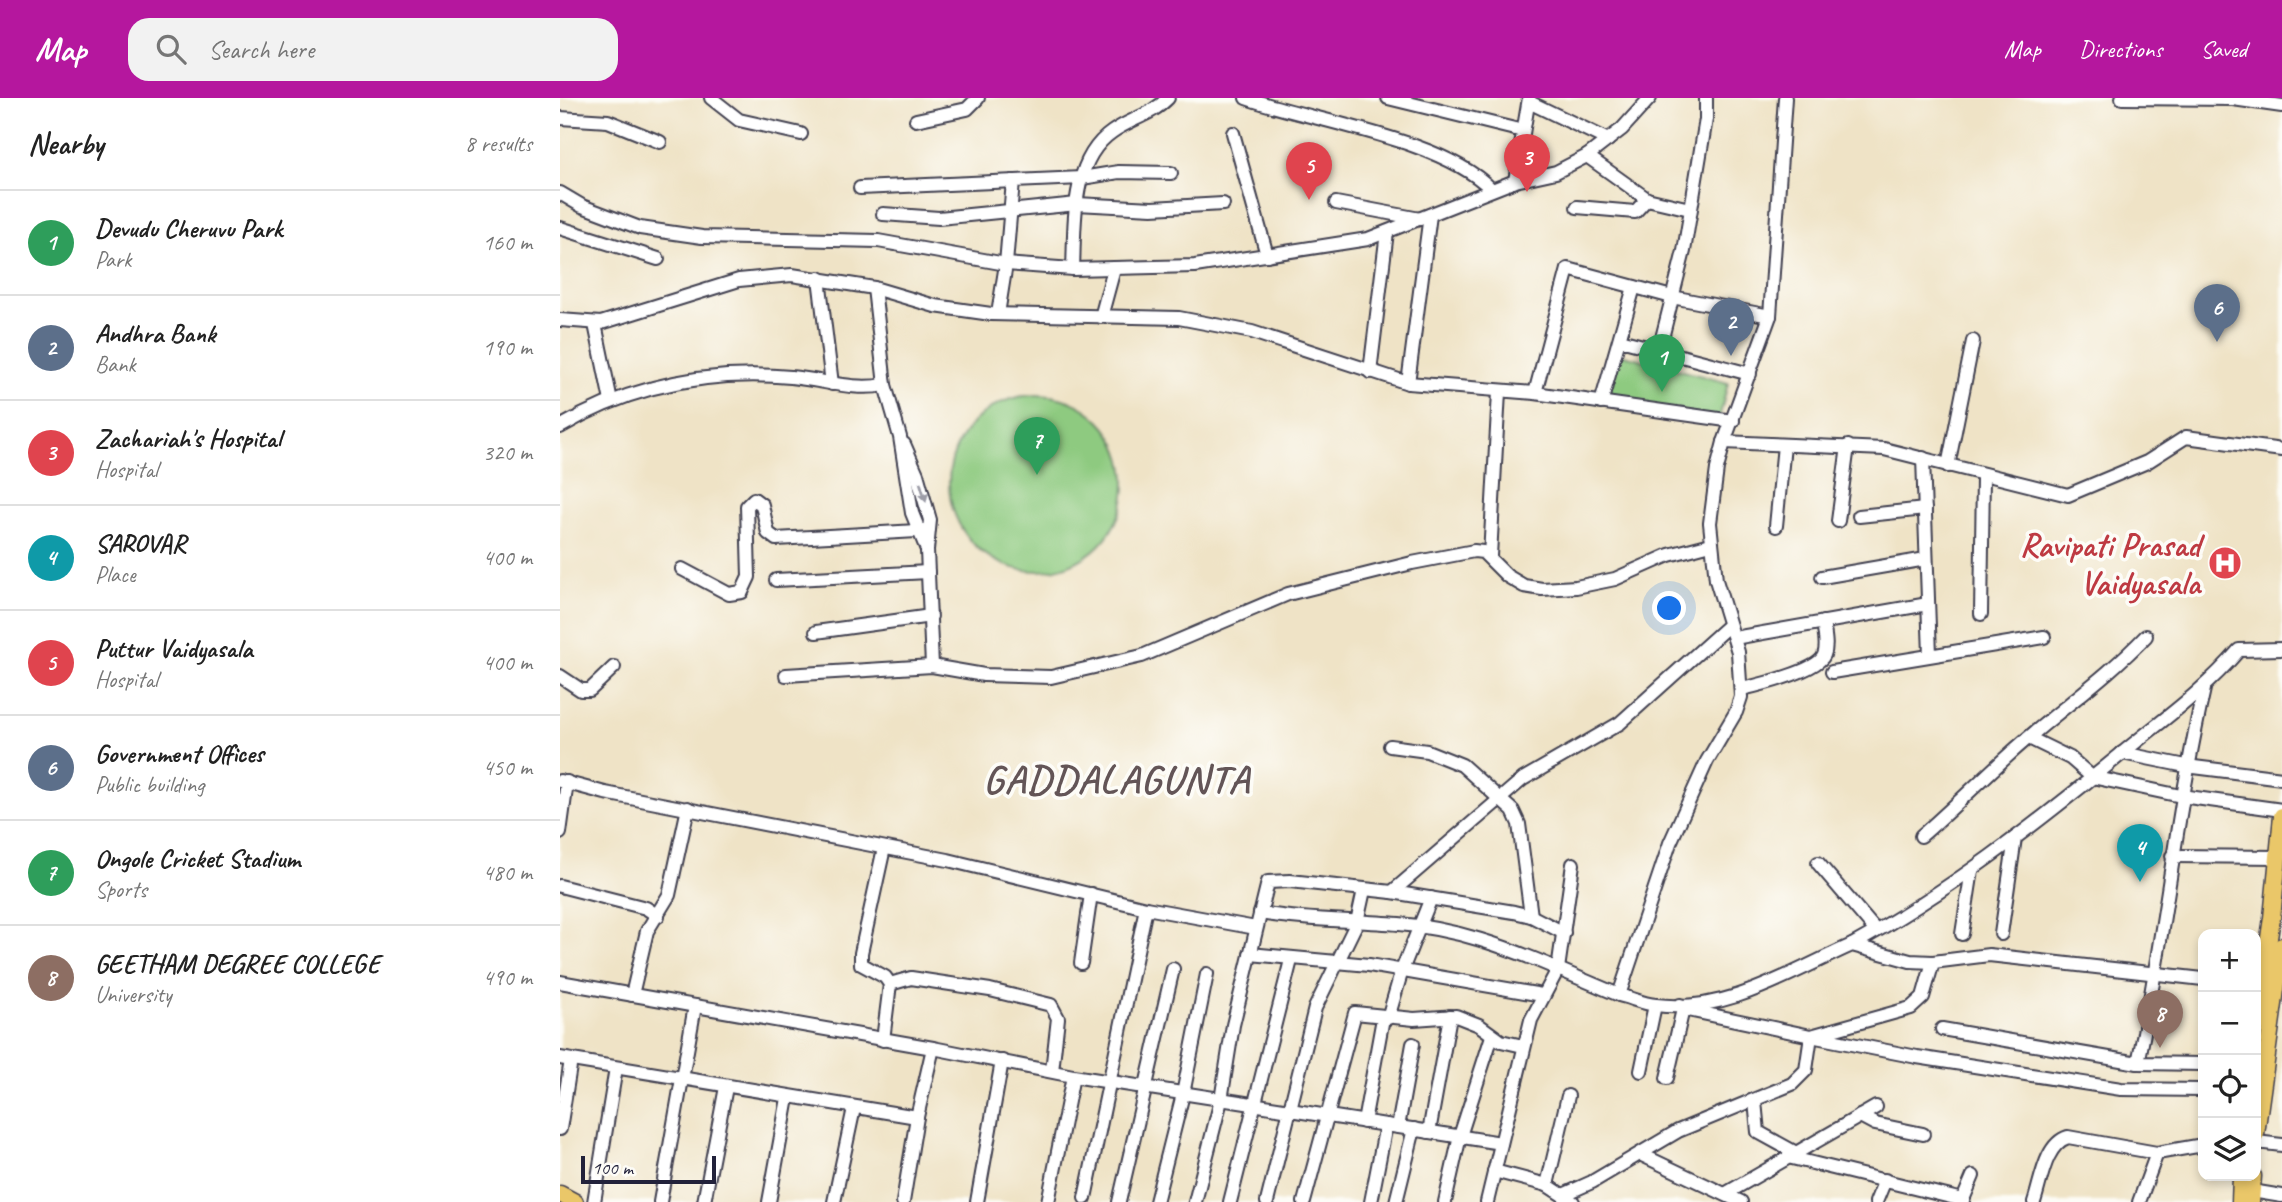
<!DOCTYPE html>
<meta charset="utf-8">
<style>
:root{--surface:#fff;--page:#f2f2f2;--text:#222;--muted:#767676;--line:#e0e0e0;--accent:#b5179e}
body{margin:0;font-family:Caveat,sans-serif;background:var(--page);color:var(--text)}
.controls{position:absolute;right:21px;bottom:21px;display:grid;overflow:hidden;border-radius:14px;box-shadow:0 4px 10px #0003}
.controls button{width:63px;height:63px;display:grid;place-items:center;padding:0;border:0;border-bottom:2px solid var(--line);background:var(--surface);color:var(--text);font:35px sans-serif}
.scale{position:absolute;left:21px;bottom:18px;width:135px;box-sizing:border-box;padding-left:7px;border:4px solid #22223b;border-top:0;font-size:19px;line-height:24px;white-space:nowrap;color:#22223b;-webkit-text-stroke:5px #fdfcf7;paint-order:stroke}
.you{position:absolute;left:1110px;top:511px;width:24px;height:24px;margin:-18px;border:5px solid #fff;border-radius:50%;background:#1a73e8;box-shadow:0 0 0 10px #1a73e833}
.badge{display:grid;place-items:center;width:46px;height:46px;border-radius:50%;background:var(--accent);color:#fff;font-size:23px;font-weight:700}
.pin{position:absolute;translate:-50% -58px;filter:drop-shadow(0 2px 4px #0008)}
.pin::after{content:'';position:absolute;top:37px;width:24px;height:21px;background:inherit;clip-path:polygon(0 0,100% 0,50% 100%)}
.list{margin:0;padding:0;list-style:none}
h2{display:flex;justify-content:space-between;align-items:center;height:91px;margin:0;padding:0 28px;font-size:30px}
h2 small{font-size:23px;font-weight:400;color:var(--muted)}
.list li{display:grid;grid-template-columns:46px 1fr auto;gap:21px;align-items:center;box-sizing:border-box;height:105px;padding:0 28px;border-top:2px solid var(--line)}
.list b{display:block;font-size:26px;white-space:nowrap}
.list p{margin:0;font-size:23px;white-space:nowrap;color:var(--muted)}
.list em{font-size:23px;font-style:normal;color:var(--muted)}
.icon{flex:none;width:38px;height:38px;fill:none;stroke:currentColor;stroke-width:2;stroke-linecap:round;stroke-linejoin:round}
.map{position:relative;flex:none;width:1722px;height:1104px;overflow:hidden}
header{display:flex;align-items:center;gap:42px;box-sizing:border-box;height:98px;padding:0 35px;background:var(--accent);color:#fff}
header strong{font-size:33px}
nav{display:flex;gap:38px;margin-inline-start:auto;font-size:24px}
.search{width:490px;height:63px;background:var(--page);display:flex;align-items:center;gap:18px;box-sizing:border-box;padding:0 24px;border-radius:21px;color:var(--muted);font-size:26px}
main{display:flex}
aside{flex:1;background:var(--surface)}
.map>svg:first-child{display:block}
</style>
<header>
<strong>Map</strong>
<div class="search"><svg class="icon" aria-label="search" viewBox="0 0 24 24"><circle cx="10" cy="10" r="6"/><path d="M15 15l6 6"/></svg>Search here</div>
<nav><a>Map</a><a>Directions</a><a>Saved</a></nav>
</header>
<main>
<aside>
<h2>Nearby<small>8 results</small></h2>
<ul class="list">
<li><span class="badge" style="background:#2e9e5b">1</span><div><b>Devudu Cheruvu Park</b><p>Park</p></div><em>160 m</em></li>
<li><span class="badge" style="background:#5c6f8a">2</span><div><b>Andhra Bank</b><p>Bank</p></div><em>190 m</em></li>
<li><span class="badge" style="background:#e0444e">3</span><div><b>Zachariah's Hospital</b><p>Hospital</p></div><em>320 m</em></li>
<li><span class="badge" style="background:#0f9aa8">4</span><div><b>SAROVAR</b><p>Place</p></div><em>400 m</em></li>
<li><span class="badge" style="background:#e0444e">5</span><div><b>Puttur Vaidyasala</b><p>Hospital</p></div><em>400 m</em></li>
<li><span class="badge" style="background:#5c6f8a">6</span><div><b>Government Offices</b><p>Public building</p></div><em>450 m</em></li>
<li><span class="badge" style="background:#2e9e5b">7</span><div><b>Ongole Cricket Stadium</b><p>Sports</p></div><em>480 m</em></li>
<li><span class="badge" style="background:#8d6e63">8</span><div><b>GEETHAM DEGREE COLLEGE</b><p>University</p></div><em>490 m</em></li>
</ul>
</aside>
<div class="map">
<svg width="1722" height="1104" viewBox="0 0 1722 1104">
<rect width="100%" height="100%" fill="#fdfcf7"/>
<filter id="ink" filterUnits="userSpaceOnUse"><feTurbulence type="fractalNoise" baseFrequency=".0143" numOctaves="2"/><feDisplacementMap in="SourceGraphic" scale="14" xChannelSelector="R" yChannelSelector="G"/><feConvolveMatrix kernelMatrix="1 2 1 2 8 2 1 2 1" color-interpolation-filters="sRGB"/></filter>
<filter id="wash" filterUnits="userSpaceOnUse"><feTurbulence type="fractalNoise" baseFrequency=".00686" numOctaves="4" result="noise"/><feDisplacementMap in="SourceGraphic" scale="28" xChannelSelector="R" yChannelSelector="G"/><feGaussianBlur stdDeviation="1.57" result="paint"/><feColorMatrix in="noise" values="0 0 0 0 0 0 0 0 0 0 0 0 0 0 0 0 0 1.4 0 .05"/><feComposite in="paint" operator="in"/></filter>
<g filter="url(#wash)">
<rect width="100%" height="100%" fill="#efe3c6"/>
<g fill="#8eca80" stroke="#58765e" stroke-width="2">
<polygon points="1053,254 1168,285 1158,325 1035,303"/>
<circle cx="477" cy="385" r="88"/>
</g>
</g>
<g filter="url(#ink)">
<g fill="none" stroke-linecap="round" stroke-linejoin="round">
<defs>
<g id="minor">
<polyline points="151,0 179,22 241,36"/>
<path d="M686,0C752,23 883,41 931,91"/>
<polyline points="828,0 963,33"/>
<path d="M1225,0L1210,218L1164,344L1157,371L1150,425L1156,482L1178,554L1181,599L1176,614L1147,663L1110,745L1059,897C1071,900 1084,906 1096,907C1166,916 1231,874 1292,847L1350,863L1373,864L1429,857L1643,881"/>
<polyline points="1562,0 1673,1 1722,8"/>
<polyline points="969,4 1048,42"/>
<polyline points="0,20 48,23 100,44"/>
<polyline points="356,22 407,11 418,0"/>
<polyline points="673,35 707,157"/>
<polyline points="955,83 969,0"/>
<polyline points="300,90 522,80 559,74 611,75"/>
<polyline points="0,95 22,108 80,130 142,139 318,143 446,166 513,171 635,168 808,141 955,83 996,74 1027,58 1062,31 1090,0"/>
<polyline points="1087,101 1130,111"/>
<polyline points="776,105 860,121"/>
<polyline points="1017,109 1075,114 1087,101 1027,58"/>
<polyline points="323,116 379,120 517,106 592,110 663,106"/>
<polyline points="0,130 98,161"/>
<path d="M513,171C515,127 510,63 552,34C570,21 592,17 608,0"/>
<polyline points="259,180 272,286"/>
<polyline points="314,190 325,287 340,339 352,415 367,452"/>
<polyline points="438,216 446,166 453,83"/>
<polyline points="541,219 554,171"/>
<polyline points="0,222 41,225 179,182 232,177 314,190 375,208 431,216 619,220 692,234 848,285 975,295 1173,323"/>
<polyline points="35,226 51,303"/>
<polyline points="1060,242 1190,276"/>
<polyline points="1099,252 1124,153 1146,21 1146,0"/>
<polyline points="810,274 827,134"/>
<polyline points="848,285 870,117"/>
<polyline points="975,295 1008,171 1112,199 1210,218"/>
<polyline points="1041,305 1074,189"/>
<path d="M0,329C70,288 149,272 231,279C264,282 292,293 325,287"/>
<polyline points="1164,344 1324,351 1508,397 1587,364 1626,339 1722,352"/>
<polyline points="344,346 357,376 370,422 367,452 372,568"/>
<polyline points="1363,360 1370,557"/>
<polyline points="1388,368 1413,243"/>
<polyline points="1299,418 1365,411"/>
<polyline points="1278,423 1288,348"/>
<polyline points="1216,428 1224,347"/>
<polyline points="930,458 939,294"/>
<polyline points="122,471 169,496 182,494 189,479 187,408 194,401 202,407 208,435 216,441 357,433"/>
<polyline points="1262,479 1366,461"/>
<polyline points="216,482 368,474"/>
<polyline points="1421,516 1423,379"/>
<polyline points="256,534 371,518"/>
<polyline points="1174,540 1368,506"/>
<polyline points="1272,574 1484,539"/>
<polyline points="226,577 372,568 424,577 491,579 582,558 728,496 852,465 914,453 923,454 947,478 964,488 982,491 1016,489 1055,481 1109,457 1151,446"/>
<polyline points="0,578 21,592 30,592 54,569"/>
<path d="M1182,591C1199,587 1258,573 1264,557C1268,548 1264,533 1263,524"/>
<polyline points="1469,640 1510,660 1532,679 1621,698 1722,712"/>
<polyline points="830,648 867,653 902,667 953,713 959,726 971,818"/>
<polyline points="1562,655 1626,668 1722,680"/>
<polyline points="0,683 45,695 388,762 586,810 696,830"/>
<polyline points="0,735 7,684"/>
<path d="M1361,738C1392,711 1421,682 1452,654C1496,614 1545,581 1586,538"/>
<polyline points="1612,758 1719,759"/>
<polyline points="1258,765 1316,833"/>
<polyline points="0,788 86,810 98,818"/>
<polyline points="832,794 963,681 1060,625 1169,527"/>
<path d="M700,815C746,823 792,822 839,826C894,830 947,849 998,871L1013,766"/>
<polyline points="1402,836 1412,772"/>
<polyline points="1441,836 1455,740"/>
<path d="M1292,847C1388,794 1475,727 1560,657C1602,622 1642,595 1679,552L1722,551"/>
<polyline points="690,856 809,867 982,897"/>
<polyline points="521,865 531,796"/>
<polyline points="0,884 373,950 513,978 941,1045"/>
<polyline points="330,886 351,880 430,892 491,907 498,920 492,973"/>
<polyline points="72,897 87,833 109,797 128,710"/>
<polyline points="1120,907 1123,911 1251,938 1351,910 1363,899 1373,864"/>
<polyline points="828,920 842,872 871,800"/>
<polyline points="1382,931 1578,965 1643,966"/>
<polyline points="323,942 330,886 325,879 301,866 301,855 324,750"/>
<polyline points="0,960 357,1019"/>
<path d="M1578,965C1604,841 1616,715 1644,591"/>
<polyline points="1081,973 1095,907"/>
<polyline points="1107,980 1123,911"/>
<polyline points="1195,1003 1198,1034 1238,1056"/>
<polyline points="1300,1018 1315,1026 1363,1036"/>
<polyline points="804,1024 823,920"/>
<polyline points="838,1029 853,946"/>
<polyline points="0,1031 11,962"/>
<polyline points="869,1034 890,918"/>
<polyline points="1696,1044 1722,1047"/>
<polyline points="1080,1056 1181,1104"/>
<polyline points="1232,1060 1403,1102"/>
<polyline points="934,1073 987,1087 1013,1104"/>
<polyline points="987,1087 1008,998"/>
<polyline points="1692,1093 1722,1098"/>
<polyline points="1165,1096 1316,1009"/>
<polyline points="1003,1097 1032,1084 1118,1033 1232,986 1246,972 1251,938 1357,959 1561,991 1643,992"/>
<polyline points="525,1100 586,810"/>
<polyline points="34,1104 56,970"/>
<polyline points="100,1104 135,908"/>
<polyline points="144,1104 166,989"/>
<polyline points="209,1104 228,1000"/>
<polyline points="274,1104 294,1010"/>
<polyline points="343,1104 357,1019 373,950"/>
<polyline points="417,1104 442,963"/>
<polyline points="488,1104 513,978"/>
<polyline points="559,1104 613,871"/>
<polyline points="596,1104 623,996 647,876"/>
<polyline points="635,1104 661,1002 673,927 708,784 730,783 832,794 954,814 971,818 1004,835"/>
<polyline points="670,1104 731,862"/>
<polyline points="707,1104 755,910 797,824 804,792"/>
<polyline points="744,1104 795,915 854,921 896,918 919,927 941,943 963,948"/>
<polyline points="811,1104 826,1027"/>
<polyline points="836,1104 854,1031"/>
<polyline points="885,1104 900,1038 932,938"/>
<polyline points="927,1104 971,922 998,871 1059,897"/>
<polyline points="1316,1104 1325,1082"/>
<polyline points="1402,1104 1413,1078"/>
<path d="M1474,1104C1481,1084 1485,1046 1508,1039L1597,1055L1643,1047"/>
<polyline points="1579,1104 1597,1055"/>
</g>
<g id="major">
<polyline points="1696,927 1712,820 1722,718"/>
<polyline points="1696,1036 1722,848"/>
<polyline points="0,1096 15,1104"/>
<polyline points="1680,1104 1681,1078"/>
<polyline points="1691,1104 1693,1078"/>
</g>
</defs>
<use href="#minor" stroke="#413f50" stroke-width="16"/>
<use href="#major" stroke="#413f50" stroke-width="19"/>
<use href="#minor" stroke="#fff" stroke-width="12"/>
<use href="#major" stroke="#eac769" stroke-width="16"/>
</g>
<defs><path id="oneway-solid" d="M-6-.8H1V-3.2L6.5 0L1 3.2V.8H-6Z" transform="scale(1.75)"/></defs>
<use fill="#9c9ca7" href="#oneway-solid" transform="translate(363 394) rotate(73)"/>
</g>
<defs>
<symbol id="hospital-disc" viewBox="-11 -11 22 22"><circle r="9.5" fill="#e0444e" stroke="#fdfcf7"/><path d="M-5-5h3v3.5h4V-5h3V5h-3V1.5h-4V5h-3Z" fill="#fff"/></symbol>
</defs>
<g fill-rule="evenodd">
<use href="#hospital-disc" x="1646" y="446" width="38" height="38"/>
</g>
<g text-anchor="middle" stroke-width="7" stroke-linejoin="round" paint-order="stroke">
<g font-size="33" font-weight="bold" fill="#be3a42" stroke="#fdfcf7" text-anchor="end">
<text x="1640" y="458">Ravipati Prasad<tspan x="1640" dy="38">Vaidyasala</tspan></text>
</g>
<g font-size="40" font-weight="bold" letter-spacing="2" fill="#635557" stroke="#fdfcf7">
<text x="557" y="694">GADDALAGUNTA</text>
</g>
</g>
</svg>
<div class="controls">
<button>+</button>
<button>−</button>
<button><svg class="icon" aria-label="locate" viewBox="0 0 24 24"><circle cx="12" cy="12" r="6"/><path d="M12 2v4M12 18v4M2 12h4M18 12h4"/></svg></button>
<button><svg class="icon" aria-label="layers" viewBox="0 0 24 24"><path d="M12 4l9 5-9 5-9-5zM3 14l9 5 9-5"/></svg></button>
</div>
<div class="scale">100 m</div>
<div class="you"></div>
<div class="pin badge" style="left:1102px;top:294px;background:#2e9e5b">1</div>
<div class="pin badge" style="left:1171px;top:258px;background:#5c6f8a">2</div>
<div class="pin badge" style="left:967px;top:94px;background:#e0444e">3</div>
<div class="pin badge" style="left:1580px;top:784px;background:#0f9aa8">4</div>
<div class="pin badge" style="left:749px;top:102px;background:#e0444e">5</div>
<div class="pin badge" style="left:1657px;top:244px;background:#5c6f8a">6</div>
<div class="pin badge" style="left:477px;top:377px;background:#2e9e5b">7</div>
<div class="pin badge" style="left:1600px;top:950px;background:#8d6e63">8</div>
</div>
</main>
